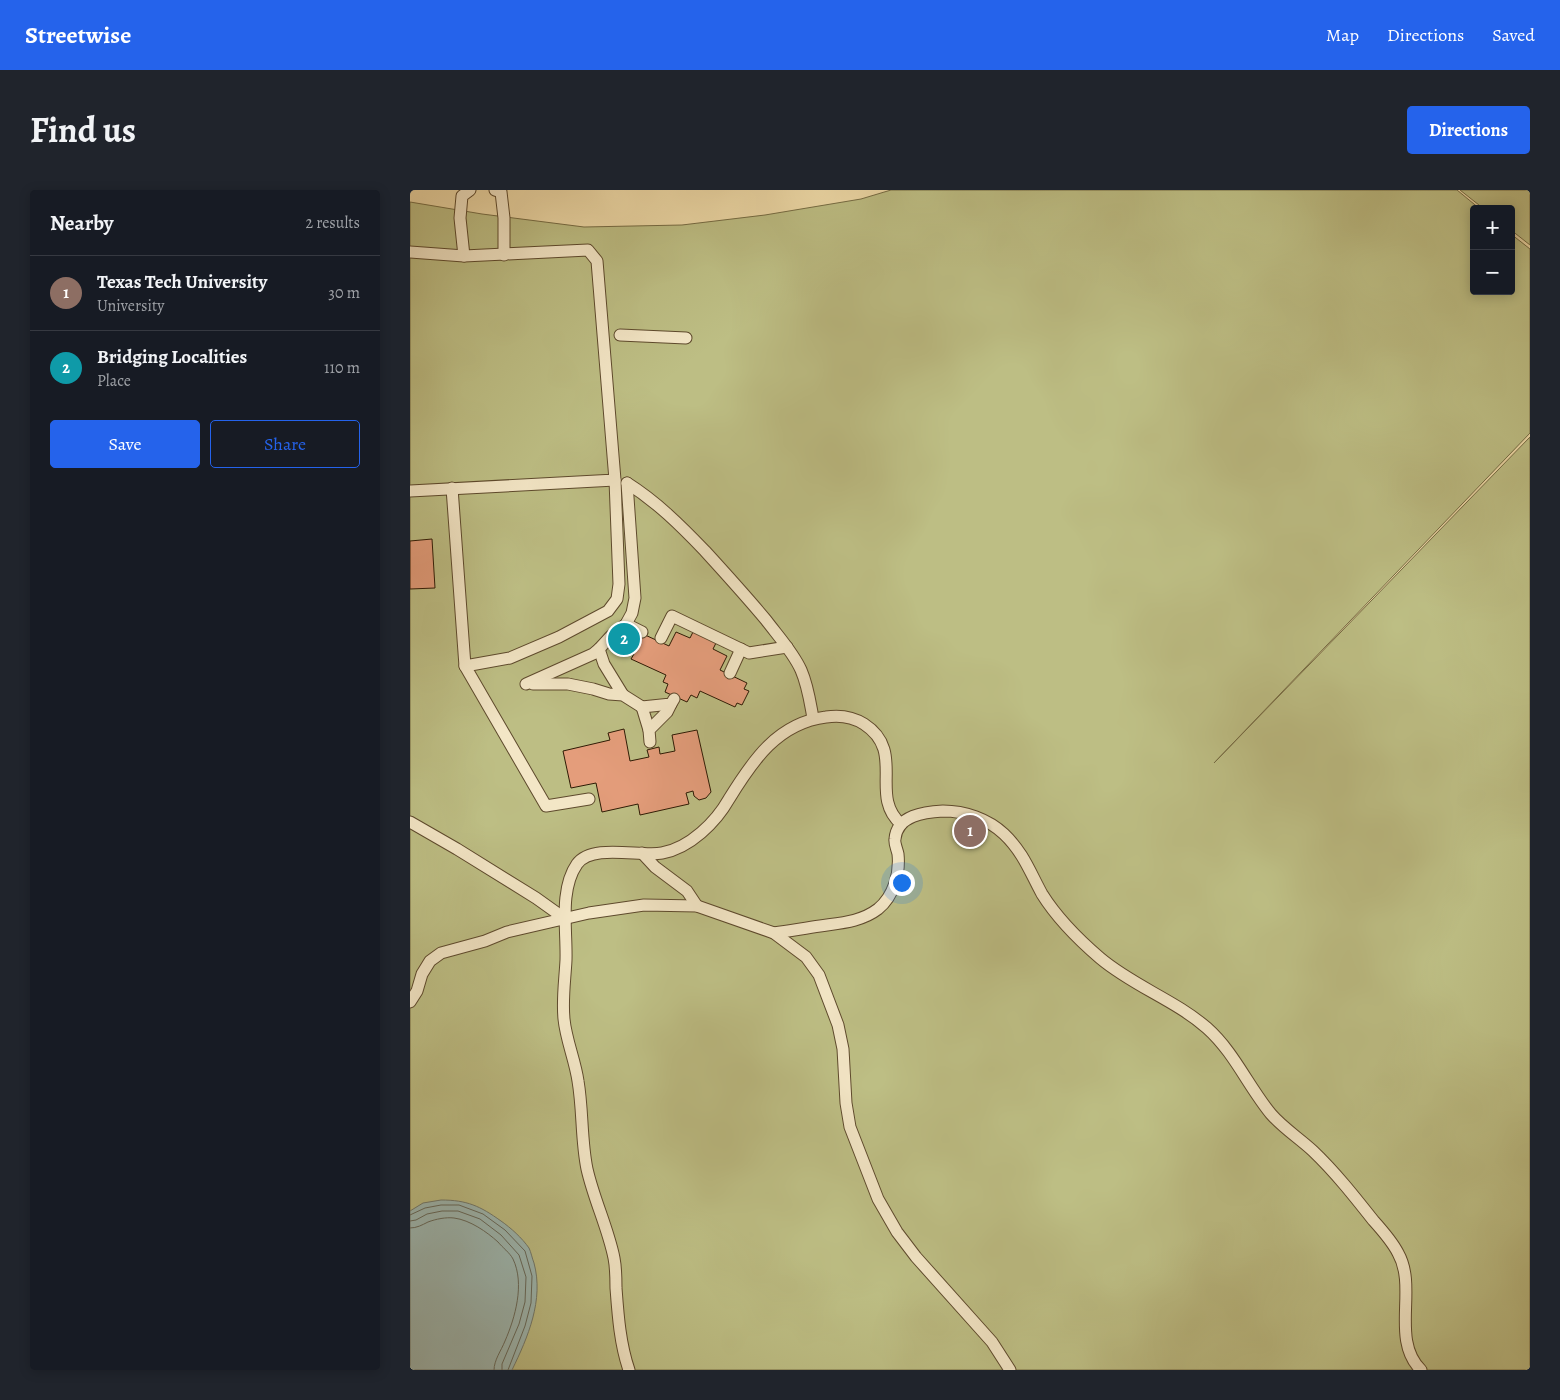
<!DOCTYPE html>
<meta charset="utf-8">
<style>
:root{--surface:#171b24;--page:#20242c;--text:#f1f3f6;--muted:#9ea1a6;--line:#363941;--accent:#2563eb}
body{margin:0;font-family:Alegreya,serif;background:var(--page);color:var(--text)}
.controls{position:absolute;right:15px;top:15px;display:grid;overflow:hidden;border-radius:5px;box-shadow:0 2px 12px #0003}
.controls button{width:45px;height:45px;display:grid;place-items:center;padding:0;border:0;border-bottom:1px solid var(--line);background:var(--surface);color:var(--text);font:25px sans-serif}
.you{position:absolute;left:491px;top:692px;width:18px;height:18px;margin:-12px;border:4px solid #fff;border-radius:50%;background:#1a73e8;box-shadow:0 0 0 8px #1a73e833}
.badge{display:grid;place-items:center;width:32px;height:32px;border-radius:50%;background:var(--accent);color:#fff;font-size:16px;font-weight:700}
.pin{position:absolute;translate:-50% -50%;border:2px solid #fff;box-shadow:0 1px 5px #0006}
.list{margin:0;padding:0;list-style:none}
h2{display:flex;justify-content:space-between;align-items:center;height:65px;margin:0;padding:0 20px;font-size:21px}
h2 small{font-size:16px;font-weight:400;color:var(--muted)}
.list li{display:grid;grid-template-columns:32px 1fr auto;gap:15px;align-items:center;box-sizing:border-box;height:75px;padding:0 20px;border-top:1px solid var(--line)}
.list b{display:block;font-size:19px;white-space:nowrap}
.list p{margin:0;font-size:16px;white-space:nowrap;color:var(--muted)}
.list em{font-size:16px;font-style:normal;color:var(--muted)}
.actions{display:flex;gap:10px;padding:15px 20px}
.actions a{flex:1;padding:11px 0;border:1px solid var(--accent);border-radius:5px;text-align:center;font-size:18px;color:var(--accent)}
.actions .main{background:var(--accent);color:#fff}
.map{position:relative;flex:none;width:1120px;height:1180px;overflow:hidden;border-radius:5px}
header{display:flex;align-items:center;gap:30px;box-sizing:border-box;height:70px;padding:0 25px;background:var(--accent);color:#fff}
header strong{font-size:24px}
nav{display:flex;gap:28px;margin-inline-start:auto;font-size:18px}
.intro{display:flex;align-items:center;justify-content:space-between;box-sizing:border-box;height:120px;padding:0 30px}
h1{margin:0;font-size:35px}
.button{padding:12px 22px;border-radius:5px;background:var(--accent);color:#fff;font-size:18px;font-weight:700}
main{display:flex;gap:30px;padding:0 30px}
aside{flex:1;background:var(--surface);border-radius:5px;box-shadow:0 2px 12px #0003}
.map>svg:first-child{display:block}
</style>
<header>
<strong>Streetwise</strong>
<nav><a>Map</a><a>Directions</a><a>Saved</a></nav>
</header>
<div class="intro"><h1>Find us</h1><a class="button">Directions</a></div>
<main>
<aside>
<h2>Nearby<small>2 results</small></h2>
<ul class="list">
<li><span class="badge" style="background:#8d6e63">1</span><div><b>Texas Tech University</b><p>University</p></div><em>30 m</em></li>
<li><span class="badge" style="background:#0f9aa8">2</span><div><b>Bridging Localities</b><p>Place</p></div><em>110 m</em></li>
</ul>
<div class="actions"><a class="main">Save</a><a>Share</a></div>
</aside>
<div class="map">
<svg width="1120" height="1180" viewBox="0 0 1120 1180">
<rect width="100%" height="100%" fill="#edd9a7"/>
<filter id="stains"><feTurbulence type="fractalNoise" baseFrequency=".004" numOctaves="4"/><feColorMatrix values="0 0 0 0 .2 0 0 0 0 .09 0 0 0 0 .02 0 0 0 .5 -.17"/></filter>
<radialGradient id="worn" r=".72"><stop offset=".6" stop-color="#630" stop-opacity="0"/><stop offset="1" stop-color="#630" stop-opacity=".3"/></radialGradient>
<g fill="#bdbe84" stroke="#766c44">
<polygon points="481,0 1047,0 1070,19 1064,19 1064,101 1101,101 1101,44 1120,59 1120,243 804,573 1120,247 1120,1180 0,1180 0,12 72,24 174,37 272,35 355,25 451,9"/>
<polygon points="1050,0 1120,0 1120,55 1101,40 1101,19 1074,19"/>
</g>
<path fill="#9db8b2" stroke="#71796c" d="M31,1010C57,1010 70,1016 91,1031C101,1038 112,1048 119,1058C121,1062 122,1068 124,1073C134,1110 118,1147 102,1180H0V1021L13,1013Z"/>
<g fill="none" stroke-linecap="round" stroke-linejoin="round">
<g stroke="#66695b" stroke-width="1">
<polyline points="0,1025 15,1018 31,1015 49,1015 73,1024 95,1040 115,1061 122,1086 121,1113 115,1136 98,1180"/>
<polyline points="0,1031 6,1030 17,1024 32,1021 48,1021 70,1029 91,1045 109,1065 116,1087 115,1112 109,1134 92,1174 92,1180"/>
<path d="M0,1038C7,1038 12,1035 18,1032C26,1029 36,1027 44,1028C60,1030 77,1042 88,1052C92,1057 100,1063 103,1069C115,1094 105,1128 95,1151C91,1161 84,1170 84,1180"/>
</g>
</g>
<g fill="#e49d7b" stroke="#2e1a04">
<polygon points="22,349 25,398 0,399 0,351"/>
<polygon points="284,440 307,451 303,459 317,466 310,480 337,493 334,499 339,501 332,515 327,513 325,517 290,501 287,508 281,505 277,512 255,502 258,494 253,492 256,485 221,469 224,464 219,462 226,447 231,450 233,444 259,456 266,442 280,448"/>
<polygon points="214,539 220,571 239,567 237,560 249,557 250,564 265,561 262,545 287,540 301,602 296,608 289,610 284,606 283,601 276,603 279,614 230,625 228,614 192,622 186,593 161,598 153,561 200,550 198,543"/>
</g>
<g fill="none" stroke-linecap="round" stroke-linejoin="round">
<defs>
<g id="lane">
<polyline points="85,0 91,2 94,28 94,65"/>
<polyline points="0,62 54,66 178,60 187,71 205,290 0,301"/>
<polyline points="54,66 50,28 52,6 60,0"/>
<polyline points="210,145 276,148"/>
<path d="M217,293C247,312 271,336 295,361C316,384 336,406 356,430C368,446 383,462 391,480C398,496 400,512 403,528"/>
<polyline points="42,298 55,476"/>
<polyline points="216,434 232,442"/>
<polyline points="251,448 262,426 339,463 377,457"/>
<polyline points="189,459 194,474 213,505"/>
<polyline points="320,483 331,459"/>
<polyline points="116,494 183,464 189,459 201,446 216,434 222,423 225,408 217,293"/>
<polyline points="123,494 158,494 183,499 199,504 213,505 232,517 261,514 264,509"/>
<polyline points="232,517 239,540"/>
<polyline points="240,552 239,540 257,522 261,514"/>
<polyline points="179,609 136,616 55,476 100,468 149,447 198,421 207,409 209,394 205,290"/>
<polyline points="0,632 47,659 126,708 154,728"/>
<polyline points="232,663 245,677 277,701 287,716"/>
<path d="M364,743C380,741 395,738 410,736C430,733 451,732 468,719C484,706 490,683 488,664C487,659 484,653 485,649C487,625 515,622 533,621C555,621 578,629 594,644C613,662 620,682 632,704C647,728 669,750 690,768C723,796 765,810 797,838C824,862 838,896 861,924C873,938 889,948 903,961C925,982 944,1006 963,1030C972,1040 982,1051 988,1063C1008,1098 980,1149 1011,1180"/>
<polyline points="0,812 7,801 12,784 20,771 31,763 75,751 97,742 179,723 234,715 287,716 364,743 396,767 409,785 428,835 433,859 436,913 440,937 468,1009 487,1042 506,1067 582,1152 600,1180"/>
<path d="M219,1180C210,1154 208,1125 206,1098C206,1088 206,1078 204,1068C198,1038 184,1010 177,979C171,950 173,920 168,891C165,870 156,850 154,829C152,809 155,790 156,770C157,740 149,700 167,674C182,653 230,667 252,663C280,658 306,632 319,609C343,570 368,533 416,527C429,525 443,527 454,534C497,562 458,605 491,634"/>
</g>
</defs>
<use href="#lane" stroke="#5e4a2d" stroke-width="13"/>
<use href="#lane" stroke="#f3e6c6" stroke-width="11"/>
</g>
<rect width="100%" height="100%" filter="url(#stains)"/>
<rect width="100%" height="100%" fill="url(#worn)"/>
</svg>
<div class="controls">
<button>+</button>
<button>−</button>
</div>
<div class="you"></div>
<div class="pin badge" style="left:560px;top:641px;background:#8d6e63">1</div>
<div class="pin badge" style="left:214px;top:449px;background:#0f9aa8">2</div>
</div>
</main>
